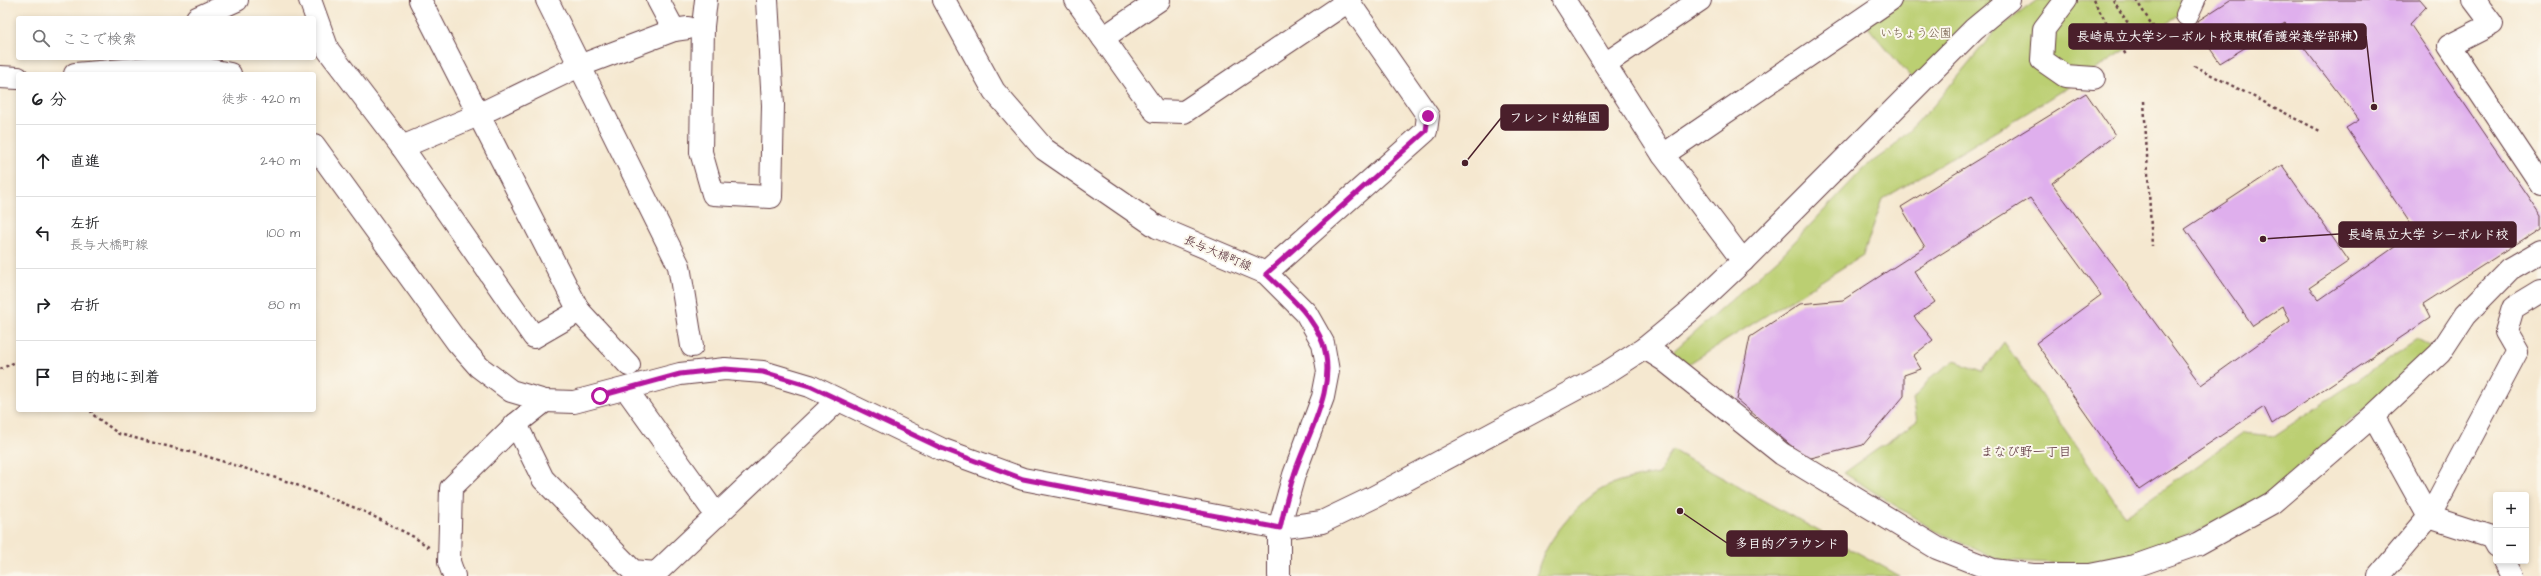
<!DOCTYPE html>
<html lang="ja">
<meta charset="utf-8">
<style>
:root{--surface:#fff;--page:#f6f6f6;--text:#202124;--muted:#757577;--line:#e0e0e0}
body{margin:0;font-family:"Architects Daughter","Klee One",sans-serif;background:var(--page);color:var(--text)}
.controls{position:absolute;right:12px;bottom:12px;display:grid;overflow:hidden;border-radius:4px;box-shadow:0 2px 6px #0003}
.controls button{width:36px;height:36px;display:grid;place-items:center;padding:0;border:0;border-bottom:1px solid var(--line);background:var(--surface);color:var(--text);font:20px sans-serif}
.stop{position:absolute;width:12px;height:12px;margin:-9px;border:3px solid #b5179e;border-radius:50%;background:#fff}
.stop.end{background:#b5179e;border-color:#fff;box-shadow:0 1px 4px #0008}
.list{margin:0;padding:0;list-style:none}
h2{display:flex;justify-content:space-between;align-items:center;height:52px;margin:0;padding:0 16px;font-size:17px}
h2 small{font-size:13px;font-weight:400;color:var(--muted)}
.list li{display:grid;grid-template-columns:26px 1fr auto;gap:12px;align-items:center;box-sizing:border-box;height:72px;padding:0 16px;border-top:1px solid var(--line)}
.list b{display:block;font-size:15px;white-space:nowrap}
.list p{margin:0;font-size:13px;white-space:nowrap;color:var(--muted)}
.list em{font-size:13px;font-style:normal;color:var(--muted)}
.icon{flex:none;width:22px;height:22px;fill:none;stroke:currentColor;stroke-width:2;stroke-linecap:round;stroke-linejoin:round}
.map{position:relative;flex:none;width:2541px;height:576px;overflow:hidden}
.search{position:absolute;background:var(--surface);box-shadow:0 2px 6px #0003;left:16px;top:16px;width:300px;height:44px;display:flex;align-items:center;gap:10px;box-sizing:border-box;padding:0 14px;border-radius:4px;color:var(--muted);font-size:15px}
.panel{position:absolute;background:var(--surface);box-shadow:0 2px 6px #0003;left:16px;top:72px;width:300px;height:340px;border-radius:4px}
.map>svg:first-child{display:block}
</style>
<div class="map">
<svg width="2541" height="576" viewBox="0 0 2541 576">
<rect width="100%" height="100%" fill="#fbf7ec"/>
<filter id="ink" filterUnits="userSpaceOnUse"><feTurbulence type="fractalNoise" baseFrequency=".025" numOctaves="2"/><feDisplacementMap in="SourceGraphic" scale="8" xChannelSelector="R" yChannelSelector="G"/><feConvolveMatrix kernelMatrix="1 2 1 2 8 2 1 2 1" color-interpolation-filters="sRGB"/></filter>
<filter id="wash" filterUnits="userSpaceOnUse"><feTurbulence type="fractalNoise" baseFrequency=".012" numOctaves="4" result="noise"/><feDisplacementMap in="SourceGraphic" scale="16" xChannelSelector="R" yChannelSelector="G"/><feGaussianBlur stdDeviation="0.9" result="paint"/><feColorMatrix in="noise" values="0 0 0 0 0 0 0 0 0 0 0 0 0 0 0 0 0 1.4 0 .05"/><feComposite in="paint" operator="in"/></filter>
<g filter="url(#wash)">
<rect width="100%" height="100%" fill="#f5e8d0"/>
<g fill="#bbcf72" stroke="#82774e">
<polygon points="1900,0 2004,0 1914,81 1865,24"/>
<polygon points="2037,0 2204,0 2028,112 1883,199 1863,255 1685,366 1671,353 1780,257 1865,167 1893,147 1934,105 1994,32"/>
<polygon points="2417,340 2433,348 2263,497 2201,530 2135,554 2086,565 1997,560 1932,529 1844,473 1917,421 1913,399 1932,376 1954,361 1982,372 2004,342 2125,516 2243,433 2274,436"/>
<path d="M1672,450L1900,576H1537C1539,548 1578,502 1602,489C1620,480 1640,477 1659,474Z"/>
</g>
<g id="blocks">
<polygon fill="#dfafed" points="2230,0 2420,0 2426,7 2410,24 2541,216 2541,228 2423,304 2430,318 2272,424 2264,407 2139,490 2036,343 2101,295 2030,198 1914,271 1935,302 1914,317 1933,340 1913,356 1921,369 1904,375 1904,396 1863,445 1807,459 1737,400 1750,337 1800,304 1843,300 1925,247 1901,207 2086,93 2115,135 2052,183 2201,385 2290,321 2283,306 2253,326 2185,229 2282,165 2349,261 2309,288 2319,300 2416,232 2346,128 2359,120 2285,23 2220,63 2193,24"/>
</g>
</g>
<g filter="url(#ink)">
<use href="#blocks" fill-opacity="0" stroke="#643d44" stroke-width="1"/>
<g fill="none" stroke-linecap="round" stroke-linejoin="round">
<defs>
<g id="street">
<polyline points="310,0 328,50 402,147 534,337 579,311"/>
<polyline points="420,0 579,311 629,365"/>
<polyline points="547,0 679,266 692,346"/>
<polyline points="658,0 674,30 688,28"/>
<polyline points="706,0 703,26 701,152 713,194 771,197 773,105 767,0"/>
<polyline points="1076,0 1155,111 1184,112 1350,0"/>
<polyline points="1564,0 1663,155 1743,261"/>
<polyline points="2066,0 2044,29 2042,60 2065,76 2094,78"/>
<polyline points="2474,0 2492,24 2449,46 2541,184"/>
<polyline points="2187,15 2194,0"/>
<polyline points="197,18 237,0"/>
<polyline points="1103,38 1159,0"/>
<polyline points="1605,64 1700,0"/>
<polyline points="402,147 478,115 579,66 674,30"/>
<polyline points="1663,155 1890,0"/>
<polyline points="1266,273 1426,131 1428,116 1348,1"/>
<polyline points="1645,348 1664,360 1782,454 1937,548 1993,570 2033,575 2090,575 2135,566 2198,544 2272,503 2373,416 2440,353 2465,315 2510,269 2541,251"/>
<polyline points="626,389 717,516"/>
<polyline points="2373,416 2429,517 2491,537 2496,546"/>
<polyline points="516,424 543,479 633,571 656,573 837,401"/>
<polyline points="2504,561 2512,576"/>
<polyline points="454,576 449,562 451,488 516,424 545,401"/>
<polyline points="2379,576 2429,517 2517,351 2506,332 2513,308 2541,291"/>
</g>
<g id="secondary">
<polyline points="944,0 994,91 1044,149 1157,227 1266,273 1306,313 1323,343 1328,371 1323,397 1294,475 1279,528 1279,576"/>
<polyline points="75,74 185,65 230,74"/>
<polyline points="0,77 18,78"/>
<polyline points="314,145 457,342 479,367 511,391 545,401 574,402 680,374 725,369 763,372 810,386 941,449 1023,479 1279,528 1322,522 1374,497 1606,373 1645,348 1690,311 1743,261 1974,29 2009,0"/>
</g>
</defs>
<use href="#street" stroke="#643d44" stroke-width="24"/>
<use href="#secondary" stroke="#643d44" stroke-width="24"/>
<g stroke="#643d44" stroke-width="2.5" stroke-dasharray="3 3" stroke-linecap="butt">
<polyline points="2093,0 2126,55"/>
<polyline points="2113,0 2142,45"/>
<polyline points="2136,0 2159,36"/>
<polyline points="2194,66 2322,132"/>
<polyline points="2144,101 2152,246"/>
<polyline points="0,369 18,361"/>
<polyline points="91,410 92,414 119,434 202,455 289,482 363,511 414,537 430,548"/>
</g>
<use href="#street" stroke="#fff" stroke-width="22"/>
<use href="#secondary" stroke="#fff" stroke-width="22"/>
</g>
</g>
<g fill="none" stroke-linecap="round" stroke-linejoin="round" filter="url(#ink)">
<path stroke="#b5179e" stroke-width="5" d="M600,396L680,374L725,369L763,372L810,386L941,448L1023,479L1280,528C1284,510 1288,492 1294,475C1307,434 1338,388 1323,344C1313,315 1287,294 1266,274L1426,131L1428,116"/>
</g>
<g text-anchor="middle" stroke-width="4" stroke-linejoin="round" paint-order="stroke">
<g font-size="12" fill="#6c5440" stroke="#fbf7ec">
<text x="1916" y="37">いちょう公園</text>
</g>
<g font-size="12" fill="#4a1f2b" stroke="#fbf7ec">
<text transform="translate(1218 253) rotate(23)" y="4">長与大橋町線</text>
</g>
<g font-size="13" fill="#4a1f2b" stroke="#fbf7ec">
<text x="2026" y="456">まなび野一丁目</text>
</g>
</g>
<path fill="none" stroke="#4a1f2b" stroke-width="1.5" d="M2374 107L2366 36M1465 163L1501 118M2263 239L2339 234M1680 511L1727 543"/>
<g fill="#4a1f2b" stroke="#fbf7ec" stroke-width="1.5">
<circle cx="2374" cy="107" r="4"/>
<circle cx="1465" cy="163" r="4"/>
<circle cx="2263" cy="239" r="4"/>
<circle cx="1680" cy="511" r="4"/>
</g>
<g fill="#4a1f2b" stroke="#4a1f2b" stroke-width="1.5">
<rect x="2069" y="24" width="297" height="25" rx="4"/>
<rect x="1501" y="105" width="107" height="25" rx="4"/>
<rect x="2339" y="222" width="177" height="25" rx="4"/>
<rect x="1727" y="531" width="120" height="25" rx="4"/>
</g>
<g font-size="13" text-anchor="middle" font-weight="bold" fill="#fff">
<text x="2217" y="41">長崎県立大学シーボルト校東棟(看護栄養学部棟)</text>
<text x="1555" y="122">フレンド幼稚園</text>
<text x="2428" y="239">長崎県立大学 シーボルド校</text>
<text x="1787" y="548">多目的グラウンド</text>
</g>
</svg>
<div class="controls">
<button>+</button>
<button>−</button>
</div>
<div class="stop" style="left:600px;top:396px"></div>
<div class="stop end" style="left:1428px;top:116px"></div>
<div class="search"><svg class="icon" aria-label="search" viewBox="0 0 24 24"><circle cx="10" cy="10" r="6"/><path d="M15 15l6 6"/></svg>ここで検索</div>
<section class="panel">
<h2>6 分<small>徒歩 · 420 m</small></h2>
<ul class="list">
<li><svg class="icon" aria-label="ahead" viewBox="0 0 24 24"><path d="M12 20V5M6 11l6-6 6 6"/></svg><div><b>直進</b></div><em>240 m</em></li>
<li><svg class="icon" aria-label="left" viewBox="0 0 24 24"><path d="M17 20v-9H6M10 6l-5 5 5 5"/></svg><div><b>左折</b><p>長与大橋町線</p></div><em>100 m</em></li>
<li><svg class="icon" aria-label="right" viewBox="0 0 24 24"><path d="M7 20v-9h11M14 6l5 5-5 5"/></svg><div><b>右折</b></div><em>80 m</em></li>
<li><svg class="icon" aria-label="arrive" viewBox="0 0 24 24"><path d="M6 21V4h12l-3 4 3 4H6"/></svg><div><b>目的地に到着</b></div></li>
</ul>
</section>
</div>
